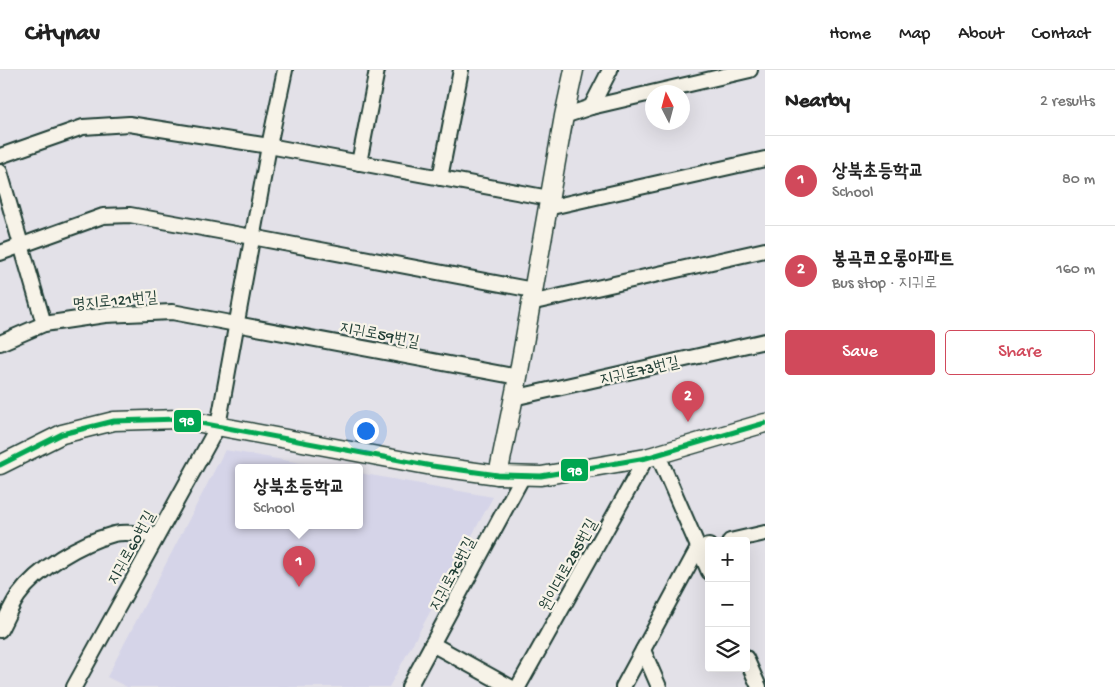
<!DOCTYPE html>
<meta charset="utf-8">
<style>
:root{--surface:#fff;--page:#f2f2f2;--text:#222;--muted:#767676;--line:#e0e0e0;--accent:#d1495b}
body{margin:0;font-family:"Gochi Hand","Poor Story",sans-serif;background:var(--page);color:var(--text)}
.controls{position:absolute;right:15px;bottom:15px;display:grid;overflow:hidden;border-radius:5px;box-shadow:0 5px 20px #0002}
.controls button{width:45px;height:45px;display:grid;place-items:center;padding:0;border:0;border-bottom:1px solid var(--line);background:var(--surface);color:var(--text);font:25px sans-serif}
.compass{position:absolute;left:645px;top:15px;width:45px;height:45px;border-radius:50%;background:var(--surface);box-shadow:0 5px 20px #0002;rotate:354deg}
.you{position:absolute;left:365px;top:360px;width:18px;height:18px;margin:-12px;border:4px solid #fff;border-radius:50%;background:#1a73e8;box-shadow:0 0 0 8px #1a73e833}
.badge{display:grid;place-items:center;width:32px;height:32px;border-radius:50%;background:var(--accent);color:#fff;font-size:16px;font-weight:700}
.pin{position:absolute;translate:-50% -41px;filter:drop-shadow(0 1px 2px #0008)}
.pin::after{content:'';position:absolute;top:26px;width:18px;height:15px;background:inherit;clip-path:polygon(0 0,100% 0,50% 100%)}
.popup{position:absolute;left:235px;top:394px;width:128px;height:65px;box-sizing:border-box;display:grid;place-content:center;border-radius:5px;background:var(--surface);filter:drop-shadow(0 1px 4px #0005);font-size:16px;white-space:nowrap;color:var(--muted)}
.popup b{font-size:19px;color:var(--text)}
.popup::after{content:'';position:absolute;left:50%;top:100%;margin-left:-10px;border:10px solid transparent;border-top-color:var(--surface)}
.list{margin:0;padding:0;list-style:none}
h2{display:flex;justify-content:space-between;align-items:center;height:65px;margin:0;padding:0 20px;font-size:21px}
h2 small{font-size:16px;font-weight:400;color:var(--muted)}
.list li{display:grid;grid-template-columns:32px 1fr auto;gap:15px;align-items:center;box-sizing:border-box;height:90px;padding:0 20px;border-top:1px solid var(--line)}
.list b{display:block;font-size:19px;white-space:nowrap}
.list p{margin:0;font-size:16px;white-space:nowrap;color:var(--muted)}
.list em{font-size:16px;font-style:normal;color:var(--muted)}
.actions{display:flex;gap:10px;padding:15px 20px}
.actions a{flex:1;padding:11px 0;border:1px solid var(--accent);border-radius:5px;text-align:center;font-size:18px;color:var(--accent)}
.actions .main{background:var(--accent);color:#fff}
.icon{flex:none;width:28px;height:28px;fill:none;stroke:currentColor;stroke-width:2;stroke-linecap:round;stroke-linejoin:round}
.map{position:relative;flex:none;width:765px;height:617px;overflow:hidden}
header{display:flex;align-items:center;gap:30px;box-sizing:border-box;height:70px;padding:0 25px;background:var(--surface);border-bottom:1px solid var(--line)}
header strong{font-size:24px}
nav{display:flex;gap:28px;margin-inline-start:auto;font-size:18px}
main{display:flex}
aside{flex:1;background:var(--surface)}
.map>svg:first-child{display:block}
</style>
<header>
<strong>Citynav</strong>
<nav><a>Home</a><a>Map</a><a>About</a><a>Contact</a></nav>
</header>
<main>
<div class="map">
<svg width="765" height="617" viewBox="0 0 765 617">
<rect width="100%" height="100%" fill="#e3e1e8"/>
<filter id="ink" filterUnits="userSpaceOnUse"><feTurbulence type="fractalNoise" baseFrequency=".02" numOctaves="2"/><feDisplacementMap in="SourceGraphic" scale="10" xChannelSelector="R" yChannelSelector="G"/><feConvolveMatrix kernelMatrix="1 2 1 2 8 2 1 2 1" color-interpolation-filters="sRGB"/></filter>
<g filter="url(#ink)">
<polygon fill="#d5d4e8" points="225,380 330,398 239,398 239,456 359,456 359,403 493,427 389,617 127,617 107,607"/>
<g fill="none" stroke-linecap="round" stroke-linejoin="round">
<defs>
<g id="minor">
<polyline points="591,37 610,0"/>
<polyline points="564,46 591,37 750,0"/>
<polyline points="0,86 83,57 129,54 269,76 549,128"/>
<polyline points="359,93 377,0"/>
<polyline points="0,102 44,254"/>
<polyline points="440,108 461,0"/>
<polyline points="547,138 765,89"/>
<polyline points="0,183 103,146 130,145 252,167 533,220"/>
<polyline points="530,233 765,180"/>
<polyline points="0,273 44,254 105,245 172,242 518,307"/>
<polyline points="513,328 765,271"/>
<polyline points="658,385 709,502"/>
<polyline points="730,471 765,463"/>
<path d="M0,560C6,549 11,536 18,526C38,498 80,473 114,464C127,461 143,464 156,466"/>
<polyline points="432,574 510,617"/>
<polyline points="643,580 659,617"/>
<polyline points="746,588 759,617"/>
<polyline points="74,617 218,356 269,76 285,0"/>
<polyline points="409,617 523,406"/>
<polyline points="518,617 646,388"/>
<polyline points="623,617 698,478 709,476"/>
</g>
<g id="tertiary">
<polyline points="0,395 62,364 114,351 179,349 432,396 498,405 541,406 646,388 765,353"/>
<polyline points="498,405 518,307 564,46 574,0"/>
</g>
</defs>
<use href="#minor" stroke="#1f3d34" stroke-width="18"/>
<use href="#tertiary" stroke="#1f3d34" stroke-width="21"/>
<use href="#minor" stroke="#f7f3e8" stroke-width="14"/>
<use href="#tertiary" stroke="#f7f3e8" stroke-width="18"/>
<defs>
<polyline id="bus-1" points="0,395 62,364 114,351 179,349 432,396 498,405 541,406 646,388 765,353"/>
</defs>
<use href="#bus-1" stroke="#f7f3e8" stroke-width="9"/>
<use href="#bus-1" stroke="#00a651" stroke-width="5"/>
</g>
</g>
<g text-anchor="middle" stroke-width="4.5" stroke-linejoin="round" paint-order="stroke">
<g font-size="16" fill="#1f3d34" stroke="#f7f3e8">
<text transform="translate(115 229) rotate(-5)" y="6">명지로121번길</text>
<text transform="translate(380 263) rotate(11)" y="6">지귀로59번길</text>
<text transform="translate(639 299) rotate(-13)" y="6">지귀로73번길</text>
<text transform="translate(130 477) rotate(-61)" y="6">지귀로60번길</text>
<text transform="translate(567 494) rotate(-61)" y="6">원이대로285번길</text>
<text transform="translate(451 503) rotate(-62)" y="6">지귀로76번길</text>
</g>
</g>
<g stroke="#f7f3e8" stroke-width="2">
<rect x="173" y="339" width="29" height="24" rx="5" fill="#00a651"/>
<rect x="560" y="388" width="29" height="24" rx="5" fill="#00a651"/>
</g>
<g font-size="14" text-anchor="middle" font-weight="bold" fill="#fff">
<text x="187" y="355">98</text>
<text x="575" y="405">98</text>
</g>
</svg>
<div class="controls">
<button>+</button>
<button>−</button>
<button><svg class="icon" aria-label="layers" viewBox="0 0 24 24"><path d="M12 4l9 5-9 5-9-5zM3 14l9 5 9-5"/></svg></button>
</div>
<svg class="compass" viewBox="-18 -18 36 36"><path d="M0-13l5 13h-10z" fill="#e53935"/><path d="M0 13l5-13h-10z" fill="#767676"/></svg>
<div class="you"></div>
<div class="pin badge" style="left:299px;top:517px">1</div>
<div class="popup"><b>상북초등학교</b>School</div>
<div class="pin badge" style="left:688px;top:352px">2</div>
</div>
<aside>
<h2>Nearby<small>2 results</small></h2>
<ul class="list">
<li><span class="badge">1</span><div><b>상북초등학교</b><p>School</p></div><em>80 m</em></li>
<li><span class="badge">2</span><div><b>봉곡코오롱아파트</b><p>Bus stop · 지귀로</p></div><em>160 m</em></li>
</ul>
<div class="actions"><a class="main">Save</a><a>Share</a></div>
</aside>
</main>
